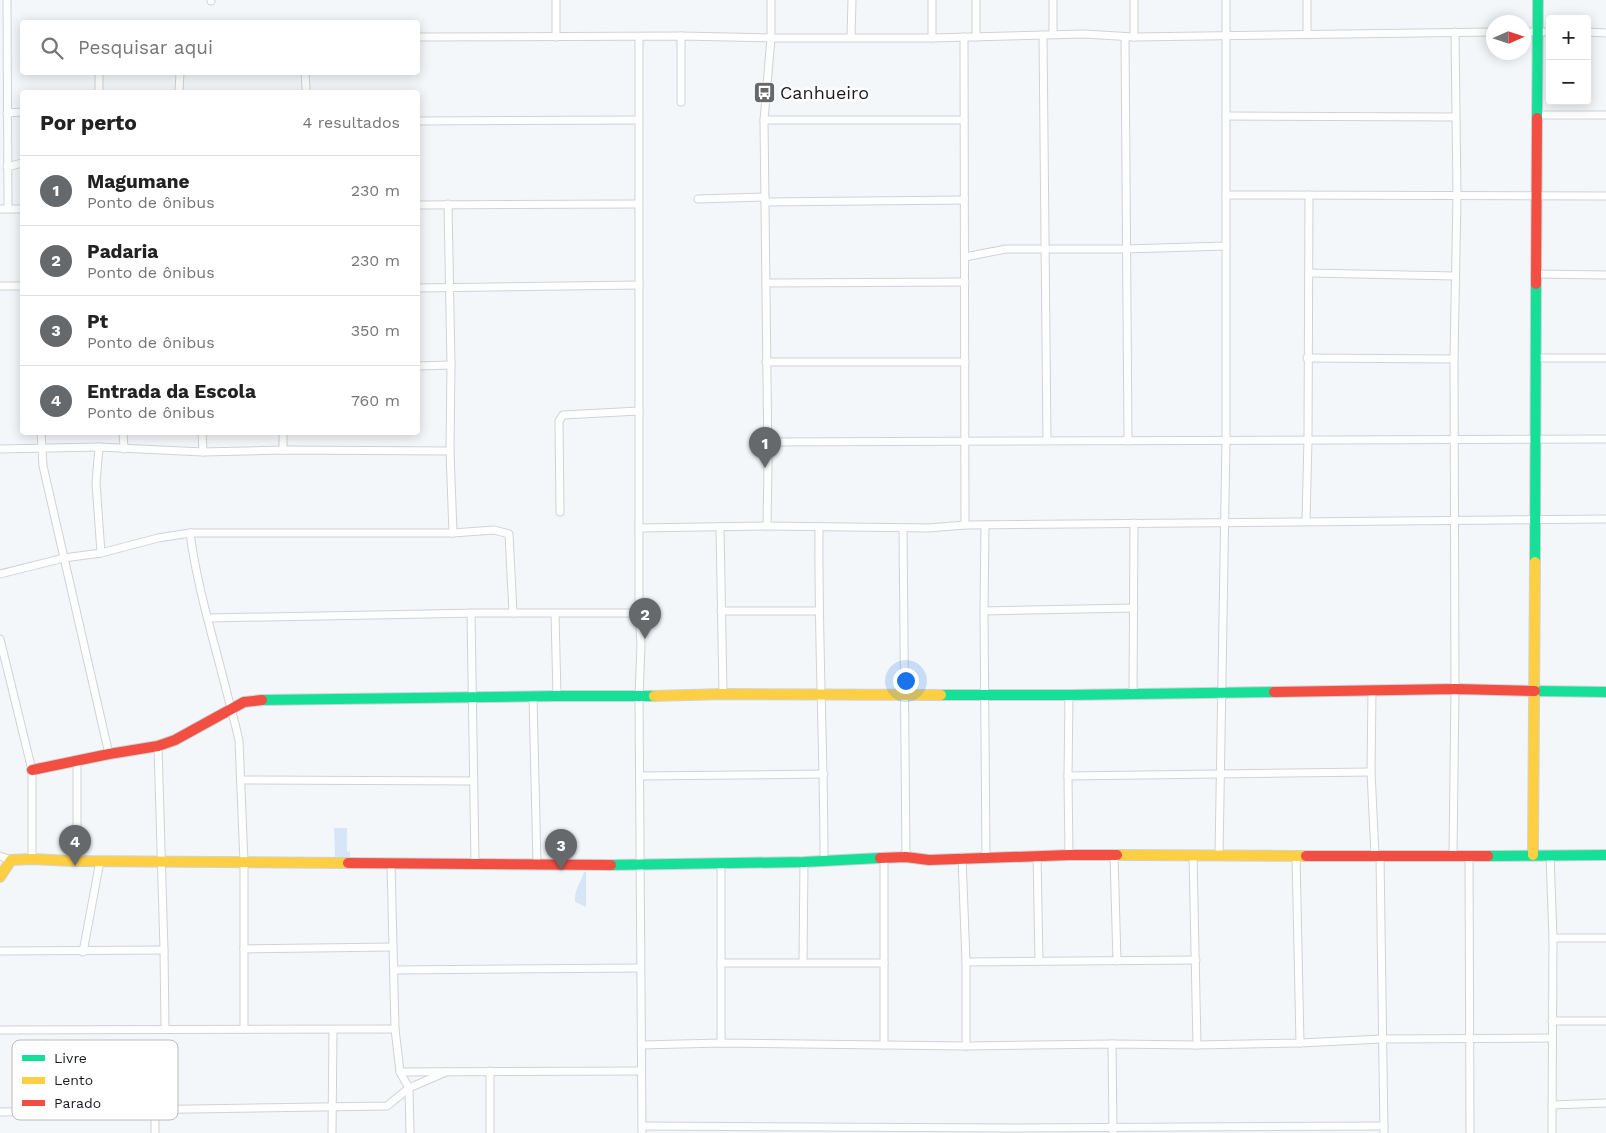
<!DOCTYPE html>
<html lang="pt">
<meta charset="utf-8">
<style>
:root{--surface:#fff;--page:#f2f2f2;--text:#222;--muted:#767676;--line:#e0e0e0;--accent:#65696c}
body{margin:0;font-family:"Work Sans",sans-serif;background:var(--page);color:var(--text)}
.controls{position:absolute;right:15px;top:15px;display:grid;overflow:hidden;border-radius:5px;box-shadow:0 2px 12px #0003}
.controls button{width:45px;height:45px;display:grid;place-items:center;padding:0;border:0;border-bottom:1px solid var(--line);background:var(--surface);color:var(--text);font:25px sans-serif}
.compass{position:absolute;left:1486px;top:15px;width:45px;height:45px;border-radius:50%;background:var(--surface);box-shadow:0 2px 12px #0003;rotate:87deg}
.you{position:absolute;left:905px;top:680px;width:18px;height:18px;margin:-12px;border:4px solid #fff;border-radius:50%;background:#1a73e8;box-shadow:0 0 0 8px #1a73e833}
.badge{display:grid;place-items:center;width:32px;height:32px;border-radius:50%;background:var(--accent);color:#fff;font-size:16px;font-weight:700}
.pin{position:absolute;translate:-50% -41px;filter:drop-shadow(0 1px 2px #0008)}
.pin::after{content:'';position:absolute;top:26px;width:18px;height:15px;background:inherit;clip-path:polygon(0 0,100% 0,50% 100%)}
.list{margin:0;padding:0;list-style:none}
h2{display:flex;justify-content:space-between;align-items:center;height:65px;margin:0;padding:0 20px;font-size:21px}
h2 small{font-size:16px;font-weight:400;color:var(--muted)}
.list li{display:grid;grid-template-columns:32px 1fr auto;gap:15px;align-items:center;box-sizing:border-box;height:70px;padding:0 20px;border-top:1px solid var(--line)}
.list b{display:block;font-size:19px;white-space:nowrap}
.list p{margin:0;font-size:16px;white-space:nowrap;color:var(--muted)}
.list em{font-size:16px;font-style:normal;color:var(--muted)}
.icon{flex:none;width:28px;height:28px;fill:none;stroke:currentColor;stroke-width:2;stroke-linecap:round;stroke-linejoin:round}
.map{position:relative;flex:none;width:1606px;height:1133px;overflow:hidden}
.search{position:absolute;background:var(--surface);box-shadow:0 2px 12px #0003;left:20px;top:20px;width:400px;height:55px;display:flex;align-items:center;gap:12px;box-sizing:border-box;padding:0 18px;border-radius:5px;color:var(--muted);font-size:19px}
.panel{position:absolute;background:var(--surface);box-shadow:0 2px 12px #0003;left:20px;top:90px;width:400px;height:345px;border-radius:5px}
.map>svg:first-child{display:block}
</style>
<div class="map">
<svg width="1606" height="1133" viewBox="0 0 1606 1133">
<rect width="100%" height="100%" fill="#f4f7fa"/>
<g fill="#d6e6f7">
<polygon points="334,828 347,828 347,851 350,852 350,857 335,857"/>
<path d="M584,872H586V907L575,902C574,889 581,883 584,872Z"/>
</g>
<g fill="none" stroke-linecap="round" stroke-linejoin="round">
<defs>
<g id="street">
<polyline points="7,0 8,209"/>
<polyline points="556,0 556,37"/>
<polyline points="932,0 932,38"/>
<polyline points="976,0 976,37"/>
<polyline points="1053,0 1053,34"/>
<polyline points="1307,0 1307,34"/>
<polyline points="211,1 211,0"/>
<polyline points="1524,32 1550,32"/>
<polyline points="1587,32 1606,33"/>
<polyline points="1043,35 1047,440"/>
<polyline points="418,37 681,36 771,38 932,38 1084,34 1134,37 1494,32"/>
<polyline points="639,37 639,613 641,644 639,697 642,1133"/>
<polyline points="851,37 852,0"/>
<polyline points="964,37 965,525"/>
<polyline points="1125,37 1128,441"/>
<polyline points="1134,37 1134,0"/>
<polyline points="99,72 99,92"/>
<polyline points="305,72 306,88"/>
<polyline points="179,92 180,72"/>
<polyline points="681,102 681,36"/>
<polyline points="7,113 22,112"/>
<polyline points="1536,115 1606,115"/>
<polyline points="1226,116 1455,117"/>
<polyline points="764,120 964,120"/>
<polyline points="418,121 638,120"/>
<polyline points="7,167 22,163"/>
<polyline points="1226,195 1606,196"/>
<polyline points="698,199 765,197"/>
<polyline points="765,202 964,200"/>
<polyline points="448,204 451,365 450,451 453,533"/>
<polyline points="418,205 638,204"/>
<polyline points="0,209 22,209"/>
<polyline points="965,257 1006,249 1126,249 1226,246"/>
<polyline points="1309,273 1455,276"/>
<polyline points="1535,274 1606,275"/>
<polyline points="766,283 965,282"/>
<polyline points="0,286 22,286"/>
<polyline points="418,288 639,285"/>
<polyline points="1307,358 1454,359"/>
<polyline points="1536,358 1606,358"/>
<polyline points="766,362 965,362"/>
<polyline points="418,366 451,365"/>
<polyline points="41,432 43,466 109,754"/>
<polyline points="123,432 124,449"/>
<polyline points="202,432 203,452"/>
<polyline points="283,432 283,450"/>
<polyline points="768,442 1606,439"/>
<polyline points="0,449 99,447"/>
<polyline points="560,512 559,421 563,415 639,411"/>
<polyline points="1306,521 1308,439 1309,195"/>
<polyline points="985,525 984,611 986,858"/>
<polyline points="767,526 768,462 764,120 771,38 771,0"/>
<polyline points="720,527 723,694"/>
<path d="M819,527C818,638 824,749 824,860"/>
<polyline points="639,528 767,526 928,528 965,525 1606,519"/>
<polyline points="903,528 906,857"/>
<path d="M190,533C197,587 214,641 227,693C231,710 236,725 239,741L244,862V1029"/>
<polyline points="101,553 96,483 99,447 203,452 283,450 450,451"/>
<polyline points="0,574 64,558 101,553 158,538 190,533 453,533 494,530 509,534 513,613"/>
<polyline points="721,611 819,611"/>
<polyline points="984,611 1134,608"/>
<polyline points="471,613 475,863"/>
<polyline points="555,614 557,696"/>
<polyline points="208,618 479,613 639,613"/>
<polyline points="0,639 32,770 32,859"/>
<polyline points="1372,691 1371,772 1375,855"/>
<polyline points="1133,693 1134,523"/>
<polyline points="1069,695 1068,777 1069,855"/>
<polyline points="533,697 537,864"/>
<polyline points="158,746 164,950 165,1029"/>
<polyline points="77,761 77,861"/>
<polyline points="640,776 824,774"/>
<polyline points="1068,776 1371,772"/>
<polyline points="241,780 473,781"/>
<polyline points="1037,855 1039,961"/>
<polyline points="1193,855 1197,1045"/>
<polyline points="1219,855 1226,441 1226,0"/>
<polyline points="1296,855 1300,1043"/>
<polyline points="1380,855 1384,1133"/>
<polyline points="1550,855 1553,938 1552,1133"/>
<polyline points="0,856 11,860"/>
<polyline points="1114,856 1117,961"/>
<polyline points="1453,856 1455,689 1454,359 1457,196 1455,32"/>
<polyline points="1469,856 1470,1133"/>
<polyline points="962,857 966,962 966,1046"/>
<polyline points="884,859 884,1045"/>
<polyline points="391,863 395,1029 400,1072 409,1088 410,1133"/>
<polyline points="1553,938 1606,938"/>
<polyline points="244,949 393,947"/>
<polyline points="0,951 164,950"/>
<polyline points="83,952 100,861"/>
<polyline points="803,962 804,862"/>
<polyline points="966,962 1196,960"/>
<polyline points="721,963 884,963"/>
<polyline points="394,970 640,968"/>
<polyline points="1552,1021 1606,1021"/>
<polyline points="0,1030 395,1029"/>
<polyline points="721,1043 721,863"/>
<polyline points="1112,1044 1113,1133"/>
<polyline points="641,1045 721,1043 966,1046 1112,1044 1197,1045 1300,1043 1382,1039 1552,1038"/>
<polyline points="400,1072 641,1071"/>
<polyline points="1552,1105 1606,1103"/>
<polyline points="155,1111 155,1133"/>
<polyline points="0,1112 387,1106 409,1088 446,1072"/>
<polyline points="642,1126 1010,1128 1384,1126"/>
<polyline points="332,1133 333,1030"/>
<polyline points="490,1133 490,1071"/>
</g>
<g id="fast">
<polyline points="1537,118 1538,0"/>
<polyline points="1535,562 1536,284"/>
<polyline points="1535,691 1606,692"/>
<polyline points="941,695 1069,695 1274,692"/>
<polyline points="262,700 557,696 654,696"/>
<polyline points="1488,856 1606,855"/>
<polyline points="611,865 804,862 880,858"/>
</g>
<g id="slow">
<polyline points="654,696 723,694 941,695"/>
<polyline points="1117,855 1306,856"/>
<polyline points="1533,855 1535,562"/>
<polyline points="0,877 11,860 32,859 72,861 348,863"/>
</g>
<g id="jam">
<polyline points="1536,284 1537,118"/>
<polyline points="1274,692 1455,689 1535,691"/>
<polyline points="32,770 109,754 158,746 175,740 244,702 262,700"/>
<polyline points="1306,856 1488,856"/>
<polyline points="880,858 906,857 929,860 1069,855 1117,855"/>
<polyline points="348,863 611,865"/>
</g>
</defs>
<use href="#street" stroke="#d0d3d6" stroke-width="9"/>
<use href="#fast" stroke="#d0d3d6" stroke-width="12"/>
<use href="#slow" stroke="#d0d3d6" stroke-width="12"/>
<use href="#jam" stroke="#d0d3d6" stroke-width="12"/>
<use href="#street" stroke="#fdfefe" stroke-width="7"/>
<use href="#fast" stroke="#16e098" stroke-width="10"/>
<use href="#slow" stroke="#ffcf43" stroke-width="10"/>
<use href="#jam" stroke="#f24e42" stroke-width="10"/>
</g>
<defs>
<symbol id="bus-square" viewBox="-11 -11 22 22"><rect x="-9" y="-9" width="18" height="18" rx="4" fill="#65696c" stroke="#fff"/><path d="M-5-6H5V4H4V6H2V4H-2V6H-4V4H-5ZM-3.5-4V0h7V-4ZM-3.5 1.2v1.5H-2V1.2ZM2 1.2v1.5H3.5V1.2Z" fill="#fff"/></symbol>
</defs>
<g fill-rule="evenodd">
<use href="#bus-square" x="752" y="80" width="25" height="25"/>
</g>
<g text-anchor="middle" stroke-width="5" stroke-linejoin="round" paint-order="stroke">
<g font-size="18" fill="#181c20" stroke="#fff" text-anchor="start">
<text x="780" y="99">Canhueiro</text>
</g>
</g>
<rect x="12" y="1040" width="166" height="80" rx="8" fill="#fff" stroke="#babbbc" stroke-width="1"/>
<rect x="22" y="1055" width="23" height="6" fill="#16e098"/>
<rect x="22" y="1077" width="23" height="7" fill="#ffcf43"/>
<rect x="22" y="1100" width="23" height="6" fill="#f24e42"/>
<g font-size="14" fill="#181c20">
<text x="54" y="1063">Livre</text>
<text x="54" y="1085">Lento</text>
<text x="54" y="1108">Parado</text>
</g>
</svg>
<div class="controls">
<button>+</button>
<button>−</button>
</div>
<svg class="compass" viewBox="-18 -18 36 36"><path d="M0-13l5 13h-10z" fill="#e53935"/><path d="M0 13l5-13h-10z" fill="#767676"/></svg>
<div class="you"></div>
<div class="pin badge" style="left:765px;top:468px">1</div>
<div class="pin badge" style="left:645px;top:639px">2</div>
<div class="pin badge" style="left:561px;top:870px">3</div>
<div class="pin badge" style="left:75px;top:866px">4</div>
<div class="search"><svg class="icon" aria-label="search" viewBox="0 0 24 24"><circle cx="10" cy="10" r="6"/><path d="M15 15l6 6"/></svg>Pesquisar aqui</div>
<section class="panel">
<h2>Por perto<small>4 resultados</small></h2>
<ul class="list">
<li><span class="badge">1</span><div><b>Magumane</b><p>Ponto de ônibus</p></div><em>230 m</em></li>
<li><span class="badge">2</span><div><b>Padaria</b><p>Ponto de ônibus</p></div><em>230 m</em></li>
<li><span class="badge">3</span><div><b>Pt</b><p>Ponto de ônibus</p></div><em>350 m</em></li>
<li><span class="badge">4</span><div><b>Entrada da Escola</b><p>Ponto de ônibus</p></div><em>760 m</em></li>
</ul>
</section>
</div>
